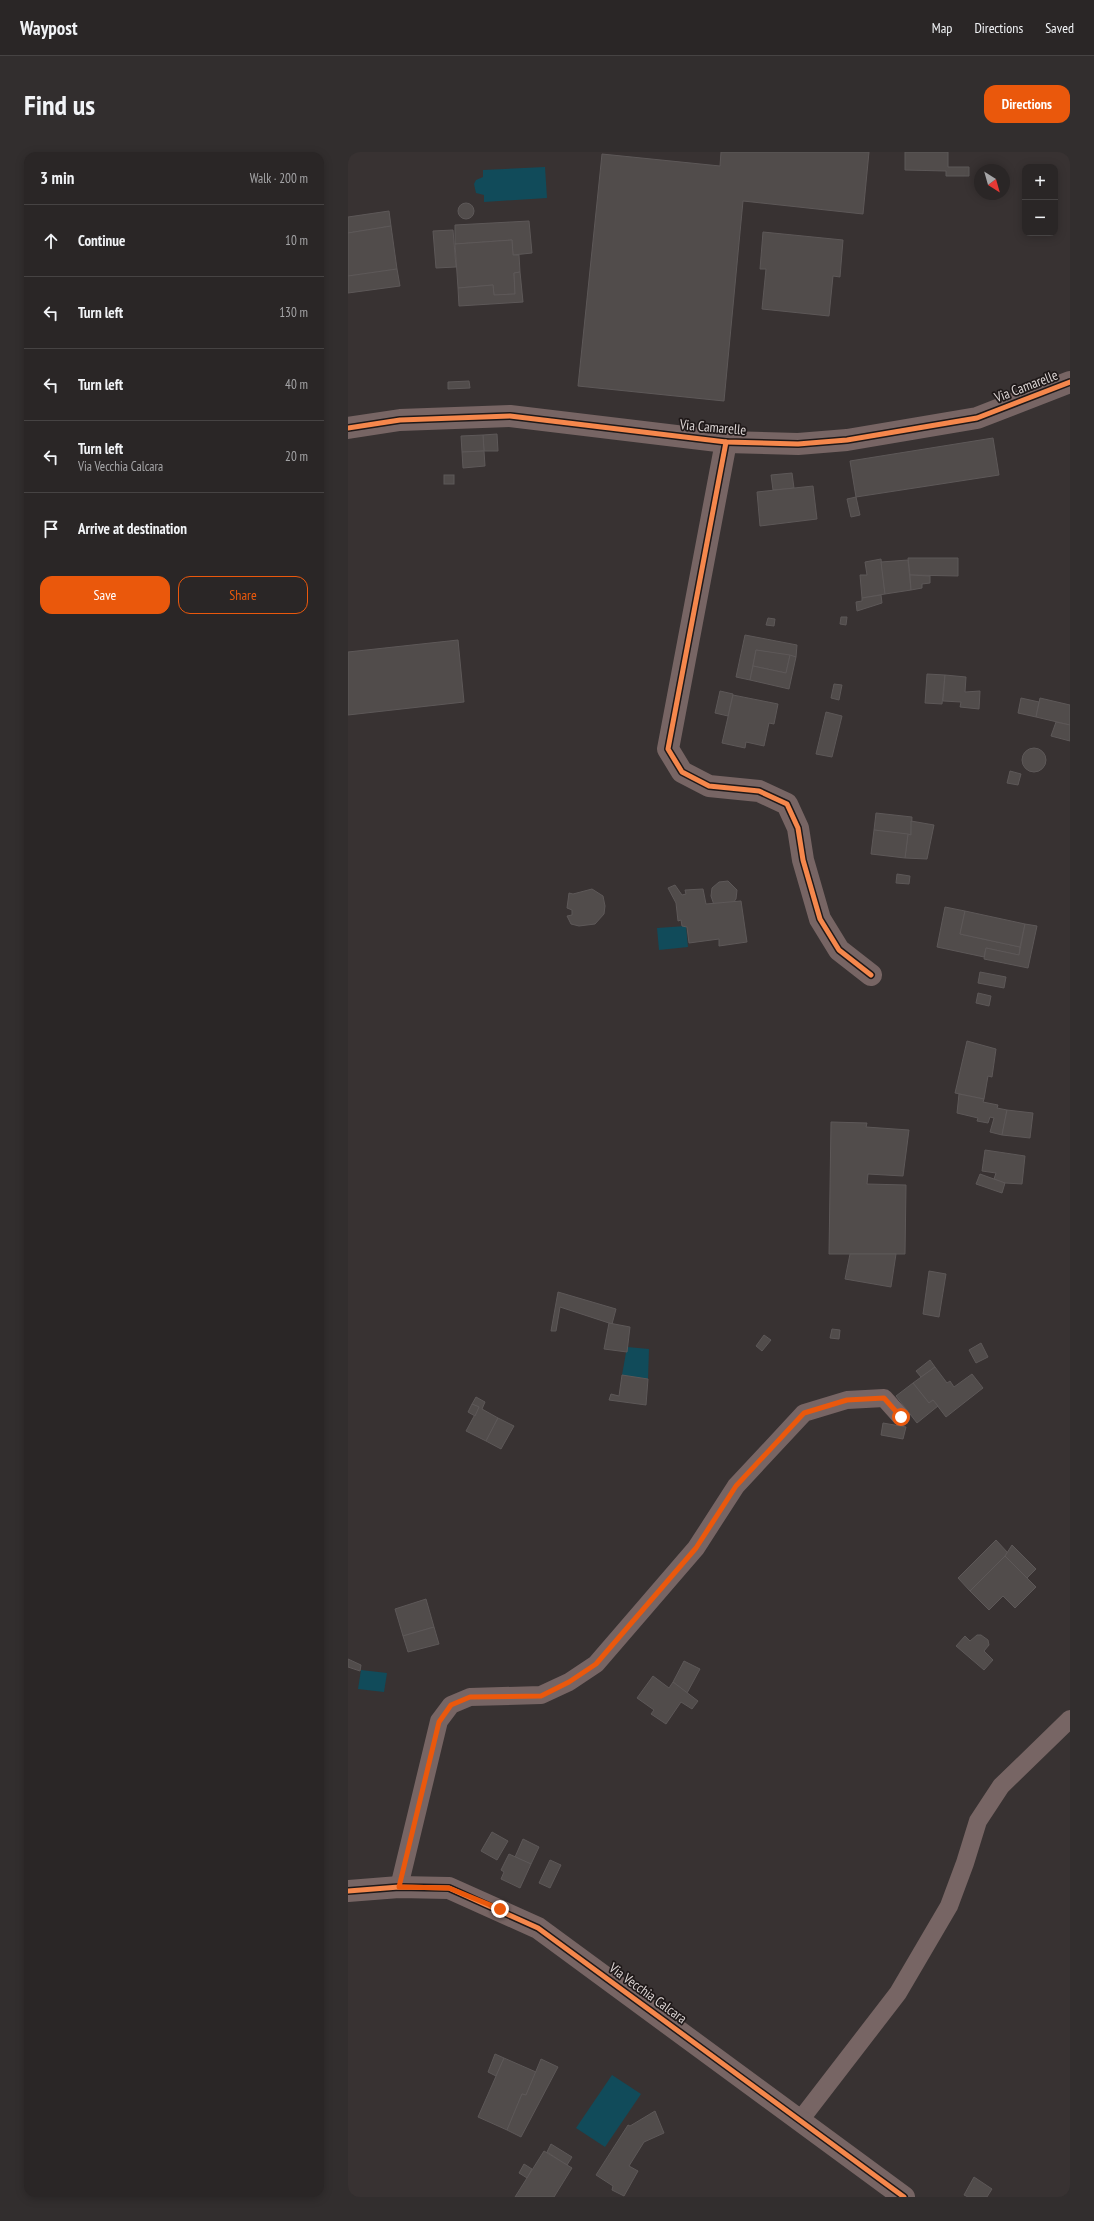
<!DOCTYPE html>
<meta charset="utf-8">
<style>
:root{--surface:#2a2626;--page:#322e2e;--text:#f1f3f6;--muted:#a5a5a7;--line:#464343;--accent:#ea580c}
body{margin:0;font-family:"PT Sans Narrow",sans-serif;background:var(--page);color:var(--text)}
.controls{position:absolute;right:12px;top:12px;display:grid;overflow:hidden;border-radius:8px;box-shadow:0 2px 10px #0003}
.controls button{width:36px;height:36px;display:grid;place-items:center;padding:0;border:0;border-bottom:1px solid var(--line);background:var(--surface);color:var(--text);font:20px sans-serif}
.compass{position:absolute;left:626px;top:12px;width:36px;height:36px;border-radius:50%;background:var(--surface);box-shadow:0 2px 10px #0003;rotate:143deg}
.stop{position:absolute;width:12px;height:12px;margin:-9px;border:3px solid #ea580c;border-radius:50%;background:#fff}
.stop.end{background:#ea580c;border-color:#fff;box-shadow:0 1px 4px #0008}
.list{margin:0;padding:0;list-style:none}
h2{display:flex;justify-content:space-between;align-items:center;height:52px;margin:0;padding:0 16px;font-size:17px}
h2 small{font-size:13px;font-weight:400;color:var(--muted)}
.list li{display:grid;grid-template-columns:26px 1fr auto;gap:12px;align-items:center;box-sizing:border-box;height:72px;padding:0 16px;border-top:1px solid var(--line)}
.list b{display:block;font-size:15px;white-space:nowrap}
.list p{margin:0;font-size:13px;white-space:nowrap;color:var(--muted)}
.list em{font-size:13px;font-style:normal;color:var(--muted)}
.actions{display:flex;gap:8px;padding:12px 16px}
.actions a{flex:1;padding:9px 0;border:1px solid var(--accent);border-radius:12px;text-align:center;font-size:14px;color:var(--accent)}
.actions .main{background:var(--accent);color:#fff}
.icon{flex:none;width:22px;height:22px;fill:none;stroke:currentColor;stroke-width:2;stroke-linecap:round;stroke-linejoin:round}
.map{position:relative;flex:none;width:722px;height:2045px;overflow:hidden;border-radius:12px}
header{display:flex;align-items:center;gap:24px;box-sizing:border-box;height:56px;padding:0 20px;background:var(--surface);border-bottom:1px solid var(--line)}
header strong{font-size:19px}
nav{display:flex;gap:22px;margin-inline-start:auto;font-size:14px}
.intro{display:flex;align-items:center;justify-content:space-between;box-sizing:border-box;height:96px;padding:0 24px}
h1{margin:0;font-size:28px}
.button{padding:10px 18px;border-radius:12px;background:var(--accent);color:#fff;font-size:14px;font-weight:700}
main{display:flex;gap:24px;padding:0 24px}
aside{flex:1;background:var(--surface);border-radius:12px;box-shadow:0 2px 10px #0003}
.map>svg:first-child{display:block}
</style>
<header>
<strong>Waypost</strong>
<nav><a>Map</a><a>Directions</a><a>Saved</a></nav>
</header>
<div class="intro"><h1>Find us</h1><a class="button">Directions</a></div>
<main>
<aside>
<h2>3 min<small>Walk · 200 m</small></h2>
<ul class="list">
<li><svg class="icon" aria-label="ahead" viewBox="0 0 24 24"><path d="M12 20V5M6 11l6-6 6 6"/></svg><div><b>Continue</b></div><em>10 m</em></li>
<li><svg class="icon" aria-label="left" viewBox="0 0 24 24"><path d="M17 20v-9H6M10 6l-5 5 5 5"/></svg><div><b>Turn left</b></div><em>130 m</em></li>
<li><svg class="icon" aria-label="left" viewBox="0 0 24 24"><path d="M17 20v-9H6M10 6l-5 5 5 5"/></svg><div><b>Turn left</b></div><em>40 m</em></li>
<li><svg class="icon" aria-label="left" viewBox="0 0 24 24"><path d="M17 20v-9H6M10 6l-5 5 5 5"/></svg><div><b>Turn left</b><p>Via Vecchia Calcara</p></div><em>20 m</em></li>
<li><svg class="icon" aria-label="arrive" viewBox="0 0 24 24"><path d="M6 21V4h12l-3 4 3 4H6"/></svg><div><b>Arrive at destination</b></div></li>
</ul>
<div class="actions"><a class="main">Save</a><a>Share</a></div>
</aside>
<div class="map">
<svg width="722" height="2045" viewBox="0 0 722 2045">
<rect width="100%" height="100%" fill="#383232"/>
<g fill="#114b5a">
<polygon points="197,15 199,46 136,50 136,43 128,41 126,32 128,28 135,25 135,18"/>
<polygon points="338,774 340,795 311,798 309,776"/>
<polygon points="279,1195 301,1197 300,1227 274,1223"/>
<polygon points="13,1518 39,1521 36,1540 10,1537"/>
<polygon points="264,1923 293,1942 257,1995 228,1976"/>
</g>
<g fill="#514c4b" stroke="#5d5858">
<polygon points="373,0 521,0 515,62 395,49 376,249 230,234 254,2 372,14"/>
<polygon points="557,0 600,0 600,15 621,15 621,24 598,24 598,19 557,18"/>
<circle cx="118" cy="59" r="8"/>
<polygon points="41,59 43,74 0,81 0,65"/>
<polygon points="181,69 184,101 165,103 164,88 107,92 107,73"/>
<polygon points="43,74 49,117 0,124 0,81"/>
<polygon points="105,78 108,115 88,116 85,79"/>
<polygon points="415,80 495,88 492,125 485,124 481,164 414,157 418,117 412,117"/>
<polygon points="164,88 165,103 171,103 172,120 166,121 167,142 146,143 145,133 110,136 107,92"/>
<polygon points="49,117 52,134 0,141 0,124"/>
<polygon points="172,120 175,150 111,154 110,136 145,133 146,143 167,142 166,121"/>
<polygon points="121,229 122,236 100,237 100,230"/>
<polygon points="149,282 150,299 136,299 135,283"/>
<polygon points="135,283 136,299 114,300 113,284"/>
<polygon points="645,286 651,323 508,345 502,309"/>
<polygon points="136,299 137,314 115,316 114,300"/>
<polygon points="444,321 446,336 425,338 423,323"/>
<rect x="96" y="323" width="10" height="9"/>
<polygon points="465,334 469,367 412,374 409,340"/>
<polygon points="508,345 512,363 503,365 499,347"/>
<polygon points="560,406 610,406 610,424 562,423"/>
<polygon points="533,407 537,442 514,446 512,423 519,423 517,410"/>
<polygon points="560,408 563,438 537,442 533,410"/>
<polygon points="562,423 582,424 582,431 574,432 574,436 563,438"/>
<polygon points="533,443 534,451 509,459 508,450 514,449 514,446"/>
<polygon points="493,465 499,465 498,473 492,472"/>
<polygon points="420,466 427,467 426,474 418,473"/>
<polygon points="397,483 449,493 448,505 408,498 402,528 388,525"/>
<polygon points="110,488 116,550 0,563 0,500"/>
<polygon points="408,498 442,503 438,521 405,514"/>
<polygon points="442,503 448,505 441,537 402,528 405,514 438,521"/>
<polygon points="579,522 597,523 594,552 577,551"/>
<polygon points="597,523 618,525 617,540 632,539 631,557 612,555 613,550 595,549"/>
<polygon points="486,532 494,533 491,548 483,546"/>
<polygon points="372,539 385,542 380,564 367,561"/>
<polygon points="385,543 430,552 426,572 421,571 416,594 398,590 397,596 374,591"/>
<polygon points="673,546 691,550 688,565 670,561"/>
<polygon points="692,546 722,553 722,573 688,565"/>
<polygon points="478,560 494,564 484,605 468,602"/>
<polygon points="708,570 722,573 722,589 703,584"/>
<circle cx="686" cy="608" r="12"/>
<polygon points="662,619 673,622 670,633 659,631"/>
<polygon points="528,661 564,665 563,683 526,678"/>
<polygon points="563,669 586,673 579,707 557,706 560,682 563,683"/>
<polygon points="526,678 560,682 557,706 523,702"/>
<polygon points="549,722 562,724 561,732 548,731"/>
<polygon points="380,729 389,738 388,747 385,751 366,753 363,744 364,736 371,730"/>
<polygon points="327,733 334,743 338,742 337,738 355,737 358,752 393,749 399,790 371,794 371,787 341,791 339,775 334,774 333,768 330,769 328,751 320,736"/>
<polygon points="244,737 255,744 257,754 256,762 247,772 231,774 223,772 219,764 224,763 224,758 219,756 221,741 225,742"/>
<polygon points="597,755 617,759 612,782 672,795 671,803 638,796 636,805 589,795"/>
<polygon points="617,759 677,772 672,795 612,782"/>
<polygon points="677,772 689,774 680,816 636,807 638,796 671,803"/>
<polygon points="632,820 658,825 656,836 630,831"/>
<polygon points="630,841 643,844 641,854 628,851"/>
<polygon points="619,889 648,897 644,925 640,924 636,947 607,941"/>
<polygon points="611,942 636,947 635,950 650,953 649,956 659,958 654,983 642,980 646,966 642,965 640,971 629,969 630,966 609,961"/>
<polygon points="659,958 685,961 682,986 654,983"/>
<polygon points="483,970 519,971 518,975 561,978 555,1024 520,1022 519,1032 558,1033 557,1102 481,1102"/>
<polygon points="637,998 677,1004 674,1032 657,1031 646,1027 648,1021 634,1019"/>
<polygon points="632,1022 657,1031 654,1041 628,1032"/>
<polygon points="502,1102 548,1102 543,1135 497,1127"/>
<polygon points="581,1119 598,1122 591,1165 575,1162"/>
<polygon points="210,1140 268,1157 264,1172 212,1155 208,1179 203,1179"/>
<polygon points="261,1171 282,1175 279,1200 256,1197"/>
<polygon points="484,1177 492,1178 491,1187 482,1186"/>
<polygon points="416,1183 423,1188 414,1199 408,1194"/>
<polygon points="633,1191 640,1205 628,1211 621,1198"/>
<polygon points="582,1208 587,1215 573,1225 568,1219"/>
<polygon points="587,1215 599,1231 602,1229 606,1235 624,1222 635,1236 598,1265 585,1248 581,1251 565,1231"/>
<polygon points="274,1223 300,1227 298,1253 261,1248 263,1242 271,1244"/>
<polygon points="565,1231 581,1251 585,1248 590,1254 569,1271 548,1244"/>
<polygon points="128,1245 137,1250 134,1257 150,1266 138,1289 118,1279 131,1255 124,1252"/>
<polygon points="124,1252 131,1255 127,1264 120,1260"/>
<polygon points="150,1266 166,1274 153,1297 138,1289"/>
<polygon points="535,1271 558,1275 555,1287 533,1283"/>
<polygon points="648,1388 660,1401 622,1439 610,1426"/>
<polygon points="664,1393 688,1417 679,1426 657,1404"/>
<polygon points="657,1404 688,1435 667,1456 655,1444 641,1458 622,1439"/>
<polygon points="78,1447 86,1475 55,1484 47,1457"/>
<polygon points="86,1475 91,1492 60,1500 55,1484"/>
<polygon points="629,1483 633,1483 640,1488 641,1493 636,1499 645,1508 636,1518 608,1494 617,1484 622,1489"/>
<polygon points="0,1507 13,1513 12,1519 0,1515"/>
<polygon points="336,1509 352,1517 339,1541 325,1530"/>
<polygon points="305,1524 321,1536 325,1530 350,1549 344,1557 333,1550 318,1572 303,1562 306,1558 289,1546"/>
<polygon points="144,1680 160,1689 149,1708 133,1699"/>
<polygon points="175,1687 191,1695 183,1712 167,1705"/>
<polygon points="161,1702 183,1712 172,1736 153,1727 156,1720 153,1718"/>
<polygon points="202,1708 213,1713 202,1736 191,1731"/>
<polygon points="147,1902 156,1906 148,1924 140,1920"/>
<polygon points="156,1906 188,1920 178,1943 174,1942 159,1978 130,1965"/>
<polygon points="193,1907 210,1915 173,1985 159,1978 174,1942 178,1943"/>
<polygon points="307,1959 316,1981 296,1990 281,2014 290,2019 276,2044 264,2038 265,2034 248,2023 280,1973 282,1974"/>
<polygon points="203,1992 224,2005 219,2013 199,2000"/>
<polygon points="196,1999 224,2016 206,2045 167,2045"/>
<polygon points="176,2012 184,2017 179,2026 171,2021"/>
<polygon points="626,2025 644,2037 639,2045 620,2045 616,2043"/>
</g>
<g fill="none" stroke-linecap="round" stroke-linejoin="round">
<g stroke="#776564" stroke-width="18">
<polyline points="51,1735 91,1569 103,1553 122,1545 193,1543 221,1530 248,1512 348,1396 388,1334 456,1261 499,1248 536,1246 553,1265"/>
<polyline points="453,1967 550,1841 601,1754 617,1711 630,1669 653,1634 722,1567"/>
</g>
<g stroke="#776564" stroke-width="22">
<polyline points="0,276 52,268 162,264 378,290 450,292 499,288 629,266 722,230"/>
<polyline points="378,290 320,597 334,620 361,634 411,639 439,652 450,676 455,708 472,767 491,798 523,823"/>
<polyline points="0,1739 51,1735 101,1736 190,1776 556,2045"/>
</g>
<defs>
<g id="cycleway">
<polyline points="0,276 52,268 162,264 378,290 450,292 499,288 629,266 722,230"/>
<polyline points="378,290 320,597 334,620 361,634 411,639 439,652 450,676 455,708 472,767 491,798 523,823"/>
<polyline points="0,1739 51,1735 101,1736 190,1776 556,2045"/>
</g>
</defs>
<use href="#cycleway" stroke="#1f1919" stroke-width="8"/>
<use href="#cycleway" stroke="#f5874c" stroke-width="5"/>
</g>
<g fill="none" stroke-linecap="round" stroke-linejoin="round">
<polyline stroke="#ea580c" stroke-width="5" points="152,1757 101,1736 51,1735 91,1570 103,1553 122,1545 193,1544 221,1530 248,1512 348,1396 388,1334 456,1261 499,1248 536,1246 553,1265"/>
</g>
<g text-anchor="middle" stroke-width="3.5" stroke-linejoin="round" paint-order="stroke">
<g font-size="14" fill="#dcd5d4" stroke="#1f1919">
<text transform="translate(678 234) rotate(-21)" y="5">Via Camarelle</text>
<text transform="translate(365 275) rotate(5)" y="5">Via Camarelle</text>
<text transform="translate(300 1841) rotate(36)" y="5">Via Vecchia Calcara</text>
</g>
</g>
</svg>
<div class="controls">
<button>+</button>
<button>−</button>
</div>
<svg class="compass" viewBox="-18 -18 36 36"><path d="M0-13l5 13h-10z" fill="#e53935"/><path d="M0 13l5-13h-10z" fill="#a5a5a7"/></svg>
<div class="stop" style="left:553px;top:1265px"></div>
<div class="stop end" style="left:152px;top:1757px"></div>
</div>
</main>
